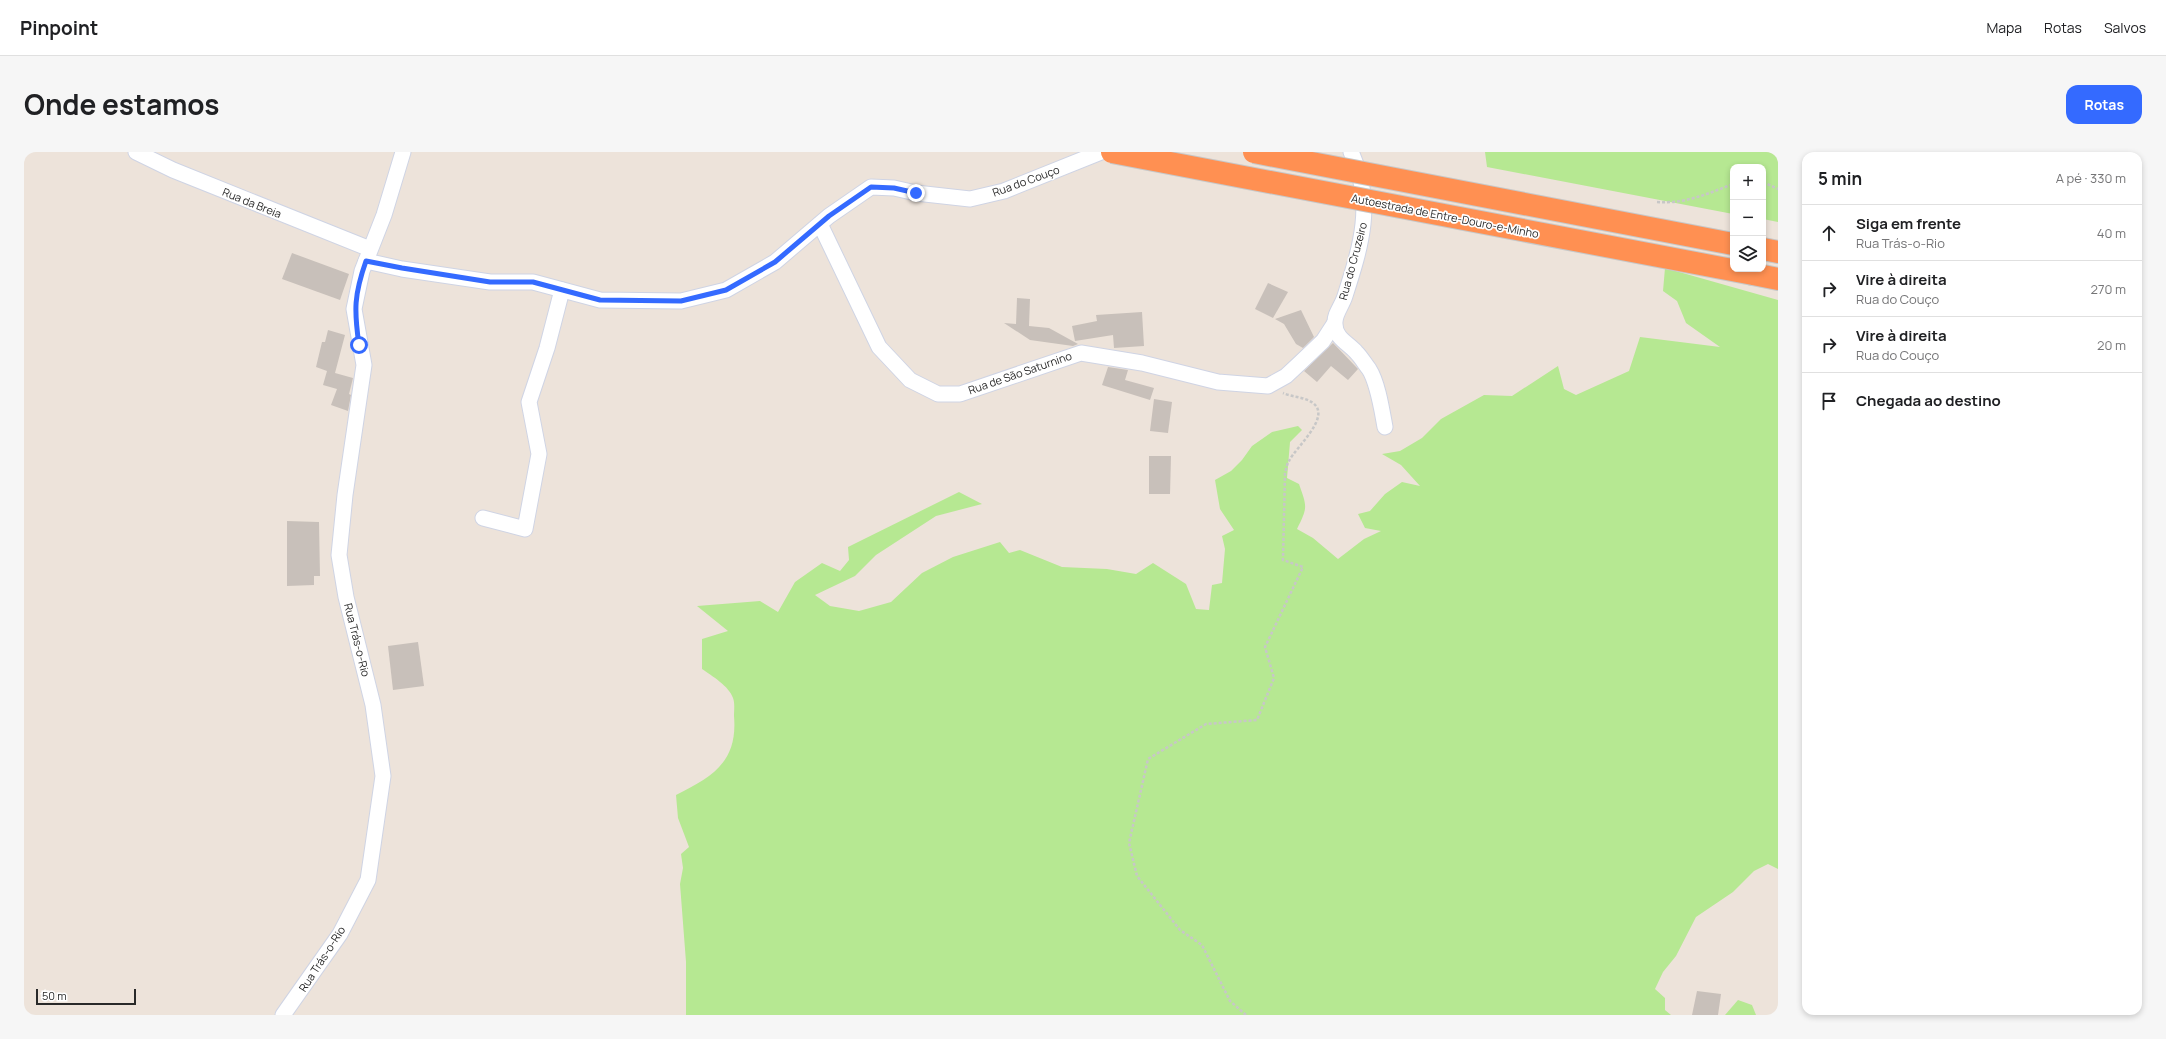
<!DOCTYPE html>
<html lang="pt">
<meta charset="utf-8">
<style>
:root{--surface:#fff;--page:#f6f6f6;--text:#202124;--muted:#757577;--line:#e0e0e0;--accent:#346aff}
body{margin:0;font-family:Manrope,sans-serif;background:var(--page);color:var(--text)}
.controls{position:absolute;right:12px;top:12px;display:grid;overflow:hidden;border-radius:8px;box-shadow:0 2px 6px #0003}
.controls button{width:36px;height:36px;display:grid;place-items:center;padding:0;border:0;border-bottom:1px solid var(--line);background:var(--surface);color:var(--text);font:20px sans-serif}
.scale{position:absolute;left:12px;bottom:10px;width:100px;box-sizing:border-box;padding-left:4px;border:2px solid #292929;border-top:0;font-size:11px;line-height:14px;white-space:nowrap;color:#292929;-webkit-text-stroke:3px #fff;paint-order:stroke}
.stop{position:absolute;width:12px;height:12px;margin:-9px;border:3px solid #346aff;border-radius:50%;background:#fff}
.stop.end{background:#346aff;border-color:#fff;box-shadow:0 1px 4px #0008}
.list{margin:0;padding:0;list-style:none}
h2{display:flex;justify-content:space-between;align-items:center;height:52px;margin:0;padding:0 16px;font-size:17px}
h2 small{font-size:13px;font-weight:400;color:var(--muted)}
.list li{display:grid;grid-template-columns:26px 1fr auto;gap:12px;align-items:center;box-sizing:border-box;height:56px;padding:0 16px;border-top:1px solid var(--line)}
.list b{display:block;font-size:15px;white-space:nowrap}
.list p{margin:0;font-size:13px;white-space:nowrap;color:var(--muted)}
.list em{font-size:13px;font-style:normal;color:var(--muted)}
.icon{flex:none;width:22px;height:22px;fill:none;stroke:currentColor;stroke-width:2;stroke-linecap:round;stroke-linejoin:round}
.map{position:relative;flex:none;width:1754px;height:863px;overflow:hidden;border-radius:12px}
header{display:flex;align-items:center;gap:24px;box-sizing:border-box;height:56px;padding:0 20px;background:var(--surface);border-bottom:1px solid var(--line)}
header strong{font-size:19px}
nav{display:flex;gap:22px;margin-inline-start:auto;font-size:14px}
.intro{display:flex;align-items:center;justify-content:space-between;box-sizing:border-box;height:96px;padding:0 24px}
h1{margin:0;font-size:28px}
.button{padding:10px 18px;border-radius:12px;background:var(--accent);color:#fff;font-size:14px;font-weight:700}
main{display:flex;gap:24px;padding:0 24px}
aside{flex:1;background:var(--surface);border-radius:12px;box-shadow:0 2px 6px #0003}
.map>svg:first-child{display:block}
</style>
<header>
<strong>Pinpoint</strong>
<nav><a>Mapa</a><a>Rotas</a><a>Salvos</a></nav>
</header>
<div class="intro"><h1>Onde estamos</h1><a class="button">Rotas</a></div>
<main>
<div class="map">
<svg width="1754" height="863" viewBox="0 0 1754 863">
<rect width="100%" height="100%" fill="#ede3da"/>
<g fill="#b6e892">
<polygon points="1461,0 1754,0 1754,70 1739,67 1739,15 1709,15 1709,62 1463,15"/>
<path d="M1641,116L1754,148V717L1744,712L1730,719L1709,740L1672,765L1652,804L1639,820L1631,837L1641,846V858L1647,863H662V810L656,732L659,716L657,702L665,695L654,666L652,643C688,625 714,610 710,564C710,559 711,551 709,546C705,534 688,524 678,517V487L704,479L673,454L736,449L754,460L771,430L798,411L816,419L825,408L824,395L935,340L958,352L912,364L852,403L831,424L791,443L806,454L835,459L867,450L898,421L929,405L976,390L985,401L996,398L1038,415L1083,417L1112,422L1129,411L1162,432L1172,457L1185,458L1188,433L1198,431L1201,397L1198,384L1210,378L1196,357L1191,328L1207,319L1218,308L1228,294L1248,280L1274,274L1278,278L1266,290L1263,326L1275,332C1283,355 1284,355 1273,377L1289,386L1314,407L1340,387L1357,379L1341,376L1334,362L1346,359L1361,342L1378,330L1396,334L1377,313L1358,302L1376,299L1398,286L1417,267L1460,243L1488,244L1534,214L1540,237L1552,243L1605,219L1616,185L1696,195L1662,171L1653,149L1639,139Z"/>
<polygon points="1714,848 1728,853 1732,863 1701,863"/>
</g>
<g fill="#c8c0ba">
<polygon points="268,101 325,122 316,148 258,127"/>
<polygon points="1244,131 1264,140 1249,166 1231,157"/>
<polygon points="993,146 1006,147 1005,174 1025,176 1054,192 1049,194 1006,188 980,171 992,172"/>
<polygon points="1277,158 1290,185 1279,196 1272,192 1260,172 1251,167"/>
<polygon points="1118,160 1120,194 1090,196 1089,183 1051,189 1048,174 1073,169 1072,163"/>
<polygon points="304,178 321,183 311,221 329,226 325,242 327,243 324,259 307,253 313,237 299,233 303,219 292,215 298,190 301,190"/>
<polygon points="1309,191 1334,217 1324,228 1307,214 1293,230 1280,219"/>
<polygon points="1084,215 1104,218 1101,228 1130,236 1126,248 1078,233"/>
<polygon points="1130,247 1148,250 1144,281 1126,279"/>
<polygon points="1125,304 1147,304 1146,342 1125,342"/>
<polygon points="263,369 295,370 296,424 290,424 290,433 263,434"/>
<polygon points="394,490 400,534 369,538 364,494"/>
<polygon points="1673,839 1697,842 1694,863 1668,863"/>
</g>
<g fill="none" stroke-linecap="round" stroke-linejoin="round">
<defs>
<g id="minor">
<polyline points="112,0 149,18 346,97"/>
<path d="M1327,0C1351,50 1337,94 1321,144C1318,154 1310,162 1311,172C1311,186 1324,191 1332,200C1337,205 1341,212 1345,217C1354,231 1358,259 1361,275"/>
<polyline points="796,72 855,195 886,228 914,242 936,242 1057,201 1118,211 1194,230 1244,234 1262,224 1277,210 1299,189 1310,172"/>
<polyline points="342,109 378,117 466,130 509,130 576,148 657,149 702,138 751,110 805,64 847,35 870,36 892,41 946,47 980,39 1077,0"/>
<polyline points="459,366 501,377 515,302 505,250 523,196 538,138"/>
<polyline points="259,863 316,782 344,728 359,624 349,553 322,445 315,403 321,343 340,213 330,157 338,119 360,63 379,0"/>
</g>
<g id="highway">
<polyline points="1739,97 1754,100"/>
<polyline points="1729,122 1754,127"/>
</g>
</defs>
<use href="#minor" stroke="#cfd4e4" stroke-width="17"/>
<use href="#highway" stroke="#c7c7c7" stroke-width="24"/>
<g stroke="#c7c7c7" stroke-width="2.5" stroke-dasharray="3 2" stroke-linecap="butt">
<polyline points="1739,30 1754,37"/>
<path d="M1633,50C1661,52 1683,42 1709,32"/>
<path d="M1222,863L1206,849L1178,793L1156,778L1113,724L1105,691L1124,607L1182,572L1233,568L1250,526L1241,495L1279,415L1259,408L1261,321C1262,317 1263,312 1265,309C1271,296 1308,265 1289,251C1281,245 1268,245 1259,241"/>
</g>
<use href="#minor" stroke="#fff" stroke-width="15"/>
<use href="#highway" stroke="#ff9052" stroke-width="22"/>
<defs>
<g id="highway-bridge">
<polyline points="1088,0 1729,122"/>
<polyline points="1230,0 1709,92"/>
</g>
</defs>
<use href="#highway-bridge" stroke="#c7c7c7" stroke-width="24" stroke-linecap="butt"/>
<use href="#highway-bridge" stroke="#ff9052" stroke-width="22"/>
</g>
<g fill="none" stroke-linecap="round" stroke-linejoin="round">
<path stroke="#346aff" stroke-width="5" d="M335,193C330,158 330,143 342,109L378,116L466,130H509L576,148L657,149L702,138L751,110L805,64L847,35L870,36L892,41"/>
</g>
<g text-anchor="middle" stroke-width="3.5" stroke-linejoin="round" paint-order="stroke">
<g font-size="11" fill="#292929" stroke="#fff">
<text transform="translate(1002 29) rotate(-20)" y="4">Rua do Couço</text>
<text transform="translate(228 51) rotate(22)" y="4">Rua da Breia</text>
<text transform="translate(1421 64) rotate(11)" y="4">Autoestrada de Entre-Douro-e-Minho</text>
<text transform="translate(1329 109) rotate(-75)" y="4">Rua do Cruzeiro</text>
<text transform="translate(996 221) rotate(-19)" y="4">Rua de São Saturnino</text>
<text transform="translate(333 488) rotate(76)" y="4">Rua Trás-o-Rio</text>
<text transform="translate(298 807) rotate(-57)" y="4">Rua Trás-o-Rio</text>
</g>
</g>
</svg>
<div class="controls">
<button>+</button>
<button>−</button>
<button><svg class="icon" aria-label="layers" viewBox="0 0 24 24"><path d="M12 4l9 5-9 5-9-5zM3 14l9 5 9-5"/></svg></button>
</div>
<div class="scale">50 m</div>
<div class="stop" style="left:335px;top:193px"></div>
<div class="stop end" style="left:892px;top:41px"></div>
</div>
<aside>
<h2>5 min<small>A pé · 330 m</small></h2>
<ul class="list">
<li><svg class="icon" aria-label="ahead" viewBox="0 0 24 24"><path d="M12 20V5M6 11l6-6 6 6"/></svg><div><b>Siga em frente</b><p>Rua Trás-o-Rio</p></div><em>40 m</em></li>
<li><svg class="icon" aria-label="right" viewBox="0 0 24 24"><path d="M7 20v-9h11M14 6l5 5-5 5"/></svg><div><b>Vire à direita</b><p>Rua do Couço</p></div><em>270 m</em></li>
<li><svg class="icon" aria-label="right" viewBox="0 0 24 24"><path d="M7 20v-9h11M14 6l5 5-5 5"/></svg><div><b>Vire à direita</b><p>Rua do Couço</p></div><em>20 m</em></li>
<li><svg class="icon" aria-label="arrive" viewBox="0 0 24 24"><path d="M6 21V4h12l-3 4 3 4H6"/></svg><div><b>Chegada ao destino</b></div></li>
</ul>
</aside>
</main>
